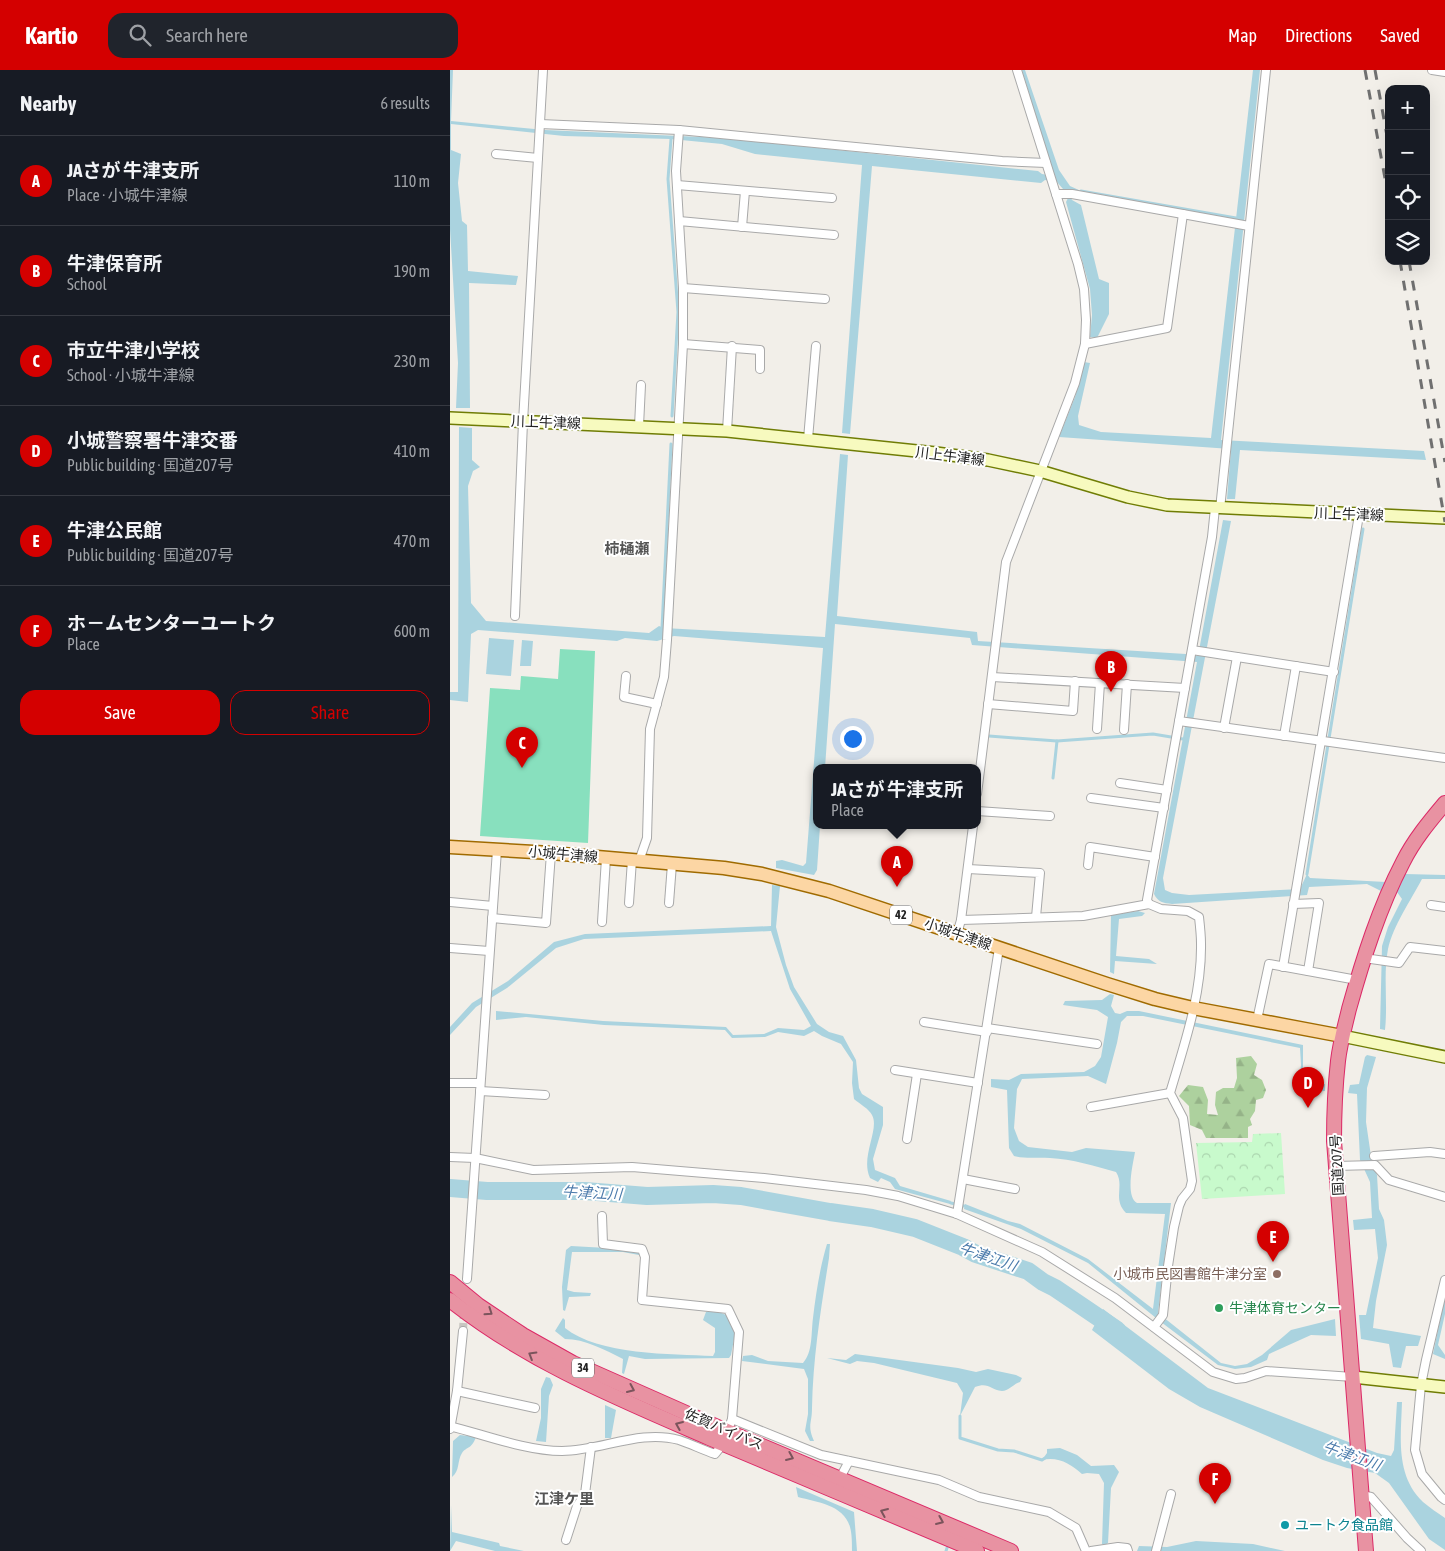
<!DOCTYPE html>
<meta charset="utf-8">
<style>
:root{--surface:#171b24;--page:#20242c;--text:#f1f3f6;--muted:#9ea1a6;--line:#363941;--accent:#d40000}
body{margin:0;font-family:"Asap Condensed","Noto Sans JP",sans-serif;background:var(--page);color:var(--text)}
.controls{position:absolute;right:15px;top:15px;display:grid;overflow:hidden;border-radius:10px;box-shadow:0 5px 20px #0002}
.controls button{width:45px;height:45px;display:grid;place-items:center;padding:0;border:0;border-bottom:1px solid var(--line);background:var(--surface);color:var(--text);font:25px sans-serif}
.you{position:absolute;left:402px;top:668px;width:18px;height:18px;margin:-12px;border:4px solid #fff;border-radius:50%;background:#1a73e8;box-shadow:0 0 0 8px #1a73e833}
.badge{display:grid;place-items:center;width:32px;height:32px;border-radius:50%;background:var(--accent);color:#fff;font-size:16px;font-weight:700}
.pin{position:absolute;translate:-50% -41px;filter:drop-shadow(0 1px 2px #0008)}
.pin::after{content:'';position:absolute;top:26px;width:18px;height:15px;background:inherit;clip-path:polygon(0 0,100% 0,50% 100%)}
.popup{position:absolute;left:363px;top:694px;width:168px;height:65px;box-sizing:border-box;display:grid;place-content:center;border-radius:10px;background:var(--surface);filter:drop-shadow(0 1px 4px #0005);font-size:16px;white-space:nowrap;color:var(--muted)}
.popup b{font-size:19px;color:var(--text)}
.popup::after{content:'';position:absolute;left:50%;top:100%;margin-left:-10px;border:10px solid transparent;border-top-color:var(--surface)}
.list{margin:0;padding:0;list-style:none}
h2{display:flex;justify-content:space-between;align-items:center;height:65px;margin:0;padding:0 20px;font-size:21px}
h2 small{font-size:16px;font-weight:400;color:var(--muted)}
.list li{display:grid;grid-template-columns:32px 1fr auto;gap:15px;align-items:center;box-sizing:border-box;height:90px;padding:0 20px;border-top:1px solid var(--line)}
.list b{display:block;font-size:19px;white-space:nowrap}
.list p{margin:0;font-size:16px;white-space:nowrap;color:var(--muted)}
.list em{font-size:16px;font-style:normal;color:var(--muted)}
.actions{display:flex;gap:10px;padding:15px 20px}
.actions a{flex:1;padding:11px 0;border:1px solid var(--accent);border-radius:15px;text-align:center;font-size:18px;color:var(--accent)}
.actions .main{background:var(--accent);color:#fff}
.icon{flex:none;width:28px;height:28px;fill:none;stroke:currentColor;stroke-width:2;stroke-linecap:round;stroke-linejoin:round}
.map{position:relative;flex:none;width:995px;height:1481px;overflow:hidden}
header{display:flex;align-items:center;gap:30px;box-sizing:border-box;height:70px;padding:0 25px;background:var(--accent);color:#fff}
header strong{font-size:24px}
nav{display:flex;gap:28px;margin-inline-start:auto;font-size:18px}
.search{width:350px;height:45px;background:var(--page);display:flex;align-items:center;gap:12px;box-sizing:border-box;padding:0 18px;border-radius:15px;color:var(--muted);font-size:19px}
main{display:flex}
aside{flex:1;background:var(--surface)}
.map>svg:first-child{display:block}
</style>
<header>
<strong>Kartio</strong>
<div class="search"><svg class="icon" aria-label="search" viewBox="0 0 24 24"><circle cx="10" cy="10" r="6"/><path d="M15 15l6 6"/></svg>Search here</div>
<nav><a>Map</a><a>Directions</a><a>Saved</a></nav>
</header>
<main>
<aside>
<h2>Nearby<small>6 results</small></h2>
<ul class="list">
<li><span class="badge">A</span><div><b>JAさが 牛津支所</b><p>Place · 小城牛津線</p></div><em>110 m</em></li>
<li><span class="badge">B</span><div><b>牛津保育所</b><p>School</p></div><em>190 m</em></li>
<li><span class="badge">C</span><div><b>市立牛津小学校</b><p>School · 小城牛津線</p></div><em>230 m</em></li>
<li><span class="badge">D</span><div><b>小城警察署牛津交番</b><p>Public building · 国道207号</p></div><em>410 m</em></li>
<li><span class="badge">E</span><div><b>牛津公民館</b><p>Public building · 国道207号</p></div><em>470 m</em></li>
<li><span class="badge">F</span><div><b>ホ－ムセンターユートク</b><p>Place</p></div><em>600 m</em></li>
</ul>
<div class="actions"><a class="main">Save</a><a>Share</a></div>
</aside>
<div class="map">
<svg width="995" height="1481" viewBox="0 0 995 1481">
<defs>
<pattern id="forest-firs" width="22" height="20" patternUnits="userSpaceOnUse" patternTransform="scale(1.25)"><rect width="22" height="20" fill="#add19e"/><path d="M5 1l3.5 6h-7zM16 11l3.5 6h-7z" fill="#95b388"/></pattern>
<pattern id="park-crowns" width="20" height="18" patternUnits="userSpaceOnUse" patternTransform="scale(1.25)"><rect width="20" height="18" fill="#c8facc"/><path d="M2 6a3 3 0 1 1 6 0M12 15a3 3 0 1 1 6 0" fill="none" stroke="#acd6af"/></pattern>
</defs>
<rect width="100%" height="100%" fill="#f2efe9"/>
<polygon fill="url(#forest-firs)" points="801,986 807,994 804,1005 812,1010 816,1020 813,1028 806,1030 805,1041 800,1049 802,1055 798,1057 798,1068 756,1068 752,1060 740,1055 739,1036 729,1026 738,1015 753,1017 758,1030 757,1044 768,1045 765,1035 766,1022 773,1018 784,1018 787,1008 786,988"/>
<polygon fill="url(#park-crowns)" points="831,1063 835,1124 752,1129 746,1073 802,1072 803,1064"/>
<polygon fill="#88e0be" points="110,579 145,581 138,773 30,766 40,618 70,620 71,606 108,609"/>
<g fill="#aad3df">
<polygon points="0,0 3,0 1,51 95,60 274,68 588,101 592,104 604,106 572,0 575,0 609,100 620,116 631,121 618,120 622,130 631,135 649,209 659,213 659,244 647,268 640,267 642,245 640,219 616,132 618,128 613,119 607,112 595,110 591,113 422,96 400,364 392,363 412,95 305,84 272,74 221,69 114,66 1,54 1,80 11,84 8,113 12,151 17,155 18,201 68,206 66,215 19,213 20,338 6,338 8,293 0,159"/>
<polygon points="803,0 810,0 771,370 974,381 976,390 790,380 785,429 777,429 781,379 609,367 625,327 634,292 640,293 628,346 629,355 651,362 761,368"/>
<path d="M9,357L22,358V390L30,397L23,401L18,416L21,533L36,551L199,563L209,556L214,558L375,567L390,384L398,385L387,546L527,562L528,571L736,584L748,586L773,450L781,451L713,808L715,820L722,823L739,825L850,819L857,804L860,808L936,812L931,821L917,814L859,817L857,825L722,834C713,833 708,832 704,824L747,592L522,575L520,568L385,554L375,698H367V756H370L367,800L364,805L326,798V791L332,790L353,796L356,793L373,578L224,566L207,571L175,568L167,571L28,560L21,564L18,632L0,630V622H8Z"/>
<polygon points="39,568 64,570 61,606 36,604"/>
<polygon points="72,570 83,571 81,596 70,596"/>
<path d="M955,804L995,805V809H972C961,830 943,856 938,879C933,905 938,933 935,960L930,959L932,876L938,857L952,829L947,822Z"/>
<path d="M322,815L330,816L326,857L336,895L344,917L367,954L379,962L393,966L406,990L409,1018L412,1024L433,1037V1055L423,1089L425,1100L445,1108L450,1116L501,1131L500,1134L445,1119L440,1112L431,1108L428,1112L420,1108C410,1087 430,1059 422,1045C419,1039 410,1034 404,1029L402,1013L403,992L391,974L372,966L364,961L354,966L328,962L315,967L282,968L275,960L154,955L76,947L46,950V941L153,951L276,957L283,965L314,964L328,958L354,960L361,956L340,919L321,861L134,869L106,878L57,918L26,937L0,965V957L22,933L58,911L104,872L135,864L321,856Z"/>
<polygon points="688,841 695,843 692,846 669,849 666,886 699,889 707,894 665,891 664,904 660,902 661,845"/>
<path d="M660,924L664,925L661,936L665,943L670,944L677,941H689L853,975V1016L875,1014V1021L848,1022L851,995L850,978L693,946H677L671,952L667,973L656,1014L638,1006L572,1009L567,1019L564,1058L569,1071L578,1077L622,1082L636,1078L685,1082C683,1094 675,1126 687,1133H721L708,1243L771,1293L785,1296L797,1294L812,1285L841,1260L885,1249L886,1266L861,1265L819,1284L817,1290L801,1297L785,1299L768,1295L711,1252L638,1193L571,1159L514,1139L515,1134L558,1151L570,1154L638,1189L703,1239L715,1144L676,1143C662,1129 675,1116 666,1102C645,1096 622,1089 600,1088C587,1087 576,1089 564,1086L559,1078L557,1020L541,1017V1009L559,1010L571,1004L634,1002L645,996L651,987L658,947L647,940L613,935L615,931L652,930Z"/>
<polygon points="917,985 926,987 917,1018 916,1052 922,1093 927,1105 929,1139 934,1150 937,1175 926,1231 923,1258 971,1266 968,1276 956,1276 951,1298 943,1297 939,1274 911,1269 909,1245 916,1245 928,1188 925,1159 904,1160 903,1150 922,1148 920,1112 910,1090 907,1024 898,1023 900,1015 909,1014 915,987"/>
<path d="M377,1174H380L379,1188C371,1238 363,1287 362,1338C362,1354 357,1355 364,1371H360L355,1361L358,1344V1309L354,1299L292,1291L293,1286L302,1285L318,1291L353,1293C363,1282 361,1263 363,1248C366,1223 370,1197 377,1174Z"/>
<polygon points="121,1176 175,1179 189,1182 189,1185 173,1182 122,1182 117,1220 124,1222 141,1223 140,1226 119,1227 115,1241 113,1240 112,1217 116,1180"/>
<polygon points="995,1226 995,1244 988,1275 995,1285 995,1289 983,1284"/>
<path d="M653,1239L758,1318L927,1383L941,1386L944,1380L947,1332H952C951,1367 945,1405 973,1432C980,1438 988,1443 995,1448V1480L979,1469L939,1413L925,1403L897,1398L873,1390L750,1337L719,1319L642,1260Z"/>
<path d="M256,1242H269L276,1245L285,1264L281,1285L279,1288L195,1289L179,1286L174,1304L172,1303L173,1289C155,1280 135,1269 115,1269L105,1261L113,1248L115,1250V1258C148,1285 222,1284 263,1286L265,1282V1258L253,1250Z"/>
<path d="M405,1284L508,1298L526,1302L538,1299L566,1305L572,1308L570,1312C563,1314 559,1321 552,1321C540,1320 539,1312 525,1317L510,1346L513,1323L507,1313L424,1293L407,1291L400,1294L377,1288L396,1290Z"/>
<polygon points="96,1307 100,1308 103,1315 99,1326 96,1372 86,1371 91,1348 91,1319"/>
<polygon points="155,1335 166,1340 161,1368 155,1368"/>
<path d="M10,1365L26,1367C21,1380 17,1376 12,1383C7,1391 10,1401 2,1407L3,1371Z"/>
<path d="M610,1378L627,1385L641,1396L664,1395L669,1402L661,1418L658,1473L655,1475L652,1474L654,1413L649,1404L637,1403L632,1404C621,1394 608,1386 592,1390L597,1383V1379Z"/>
<path d="M346,1417L404,1442L407,1481H402C402,1474 402,1464 400,1457C394,1435 367,1432 348,1427Z"/>
<polygon points="1,1435 2,1462 49,1473 50,1476 74,1481 45,1481 6,1471 0,1481"/>
<polygon points="746,1471 803,1474 835,1481 687,1481 689,1476 717,1477"/>
</g>
<g fill="none" stroke-linecap="round" stroke-linejoin="round">
<g stroke="#aad3df" stroke-width="3">
<polyline points="221,69 218,109 228,242 222,346"/>
<polyline points="631,121 786,148"/>
<polyline points="212,558 221,374"/>
<polyline points="539,666 607,671 703,664 733,669"/>
<polyline points="603,708 607,671"/>
<polyline points="857,804 913,459"/>
<polyline points="501,1133 514,1136"/>
<polyline points="510,1346 510,1368 548,1380 564,1381 592,1390 595,1388"/>
<polyline points="496,1481 497,1478"/>
</g>
<polyline stroke="#aad3df" stroke-width="18" points="0,1118 37,1121 135,1121 197,1126 263,1124 291,1126 380,1142 422,1148 465,1158 513,1177 526,1184 578,1201 593,1212 605,1218 667,1260"/>
<polyline stroke="#c8c6c1" stroke-width="8" stroke-dasharray="8 4" stroke-linecap="butt" points="13,1261 14,1240"/>
<defs>
<g id="street">
<polyline points="982,0 995,2"/>
<polyline points="90,54 229,60 552,91 596,93"/>
<polyline points="46,84 88,88"/>
<polyline points="227,115 382,128"/>
<polyline points="606,124 622,124 799,156"/>
<polyline points="229,151 384,165"/>
<polyline points="292,157 295,121"/>
<polyline points="233,218 375,229"/>
<polyline points="233,274 310,280 310,299"/>
<polyline points="635,274 717,258 733,144"/>
<polyline points="189,356 191,315"/>
<polyline points="277,361 282,276"/>
<polyline points="358,369 366,276"/>
<polyline points="770,439 816,0"/>
<polyline points="65,546 73,352 93,0"/>
<polyline points="742,580 884,602"/>
<polyline points="176,606 174,627 207,634"/>
<polyline points="542,607 735,618"/>
<polyline points="538,634 623,641 625,611"/>
<polyline points="729,651 995,688"/>
<polyline points="774,658 787,587"/>
<polyline points="647,659 650,613"/>
<polyline points="674,660 677,614"/>
<polyline points="834,666 846,596"/>
<polyline points="670,713 717,720"/>
<polyline points="527,724 556,492 625,313 635,274 636,250 634,219 628,194 567,0"/>
<polyline points="641,728 714,738"/>
<polyline points="527,741 600,746"/>
<polyline points="189,791 197,768 200,659 214,607 217,570 233,274 233,218 226,101 229,60"/>
<polyline points="638,795 640,777 705,787"/>
<polyline points="518,799 590,803 586,847"/>
<polyline points="0,832 43,836"/>
<polyline points="179,833 182,790"/>
<polyline points="219,833 222,794"/>
<polyline points="699,834 697,830 762,467 765,438"/>
<polyline points="843,834 869,833 858,901"/>
<polyline points="981,835 995,837"/>
<polyline points="42,848 96,853 101,783"/>
<path d="M511,850L633,846L699,834L711,839L738,841L749,847C750,856 751,865 751,873C752,925 734,975 720,1023L733,1048L742,1111L740,1119L732,1129L729,1136L724,1157L718,1196L713,1245L704,1257"/>
<polyline points="152,852 156,788"/>
<polyline points="507,864 511,850 523,756"/>
<polyline points="0,878 39,881"/>
<polyline points="914,888 949,893 960,877 995,881"/>
<polyline points="833,897 909,445"/>
<polyline points="807,950 819,894 907,910"/>
<polyline points="474,952 537,962"/>
<polyline points="537,958 647,974"/>
<polyline points="445,1000 528,1013"/>
<polyline points="0,1013 30,1013"/>
<polyline points="30,1021 95,1025"/>
<polyline points="641,1037 720,1023"/>
<polyline points="457,1069 467,1004"/>
<polyline points="924,1086 980,1082 995,1084"/>
<polyline points="0,1087 25,1088 83,1100 182,1097 314,1108 416,1120 448,1126 507,1144 592,1182 665,1228 763,1302 786,1309 795,1308 816,1301 903,1307"/>
<polyline points="886,1096 925,1095 939,1110 995,1127"/>
<polyline points="513,1109 565,1119"/>
<polyline points="507,1144 549,878"/>
<polyline points="17,1209 47,780"/>
<polyline points="995,1210 976,1290 971,1315 965,1380 972,1404 991,1427 995,1430"/>
<polyline points="7,1321 85,1338"/>
<polyline points="282,1349 371,1385 489,1410 529,1427 599,1442 626,1458 636,1481"/>
<path d="M0,1356C35,1365 77,1381 112,1381C151,1381 190,1359 229,1370C241,1374 253,1380 265,1384L273,1374L282,1349L289,1262L278,1239L192,1230L195,1187L192,1179L153,1174L152,1146"/>
<polyline points="0,1359 7,1321 13,1261"/>
<polyline points="390,1408 399,1391"/>
<polyline points="912,1425 921,1427 957,1468 971,1481"/>
<polyline points="116,1470 127,1436 135,1424 141,1377"/>
<polyline points="641,1481 668,1477 677,1478 678,1481"/>
<polyline points="706,1481 721,1424"/>
</g>
<g id="secondary">
<polyline points="0,348 277,361 486,383 538,390 590,401 678,427 717,435 995,448"/>
<polyline points="892,966 995,987"/>
<polyline points="903,1307 995,1317"/>
</g>
<polyline id="primary" points="0,777 101,783 274,798 312,804 379,821 657,914 705,929 743,938 892,966"/>
<g id="highway">
<polyline points="0,1212 28,1235 73,1265 123,1293 279,1362 561,1481"/>
<path d="M0,1230C78,1292 169,1329 259,1368C348,1406 438,1443 527,1481"/>
<path d="M916,1481L884,1071C884,1045 885,1018 888,991C890,973 895,956 899,939C913,889 929,838 953,792C964,770 979,752 995,733"/>
</g>
</defs>
<use href="#street" stroke="#a9a9a9" stroke-width="10"/>
<use href="#secondary" stroke="#707d05" stroke-width="14"/>
<use href="#primary" stroke="#a06b00" stroke-width="15"/>
<use href="#highway" stroke="#dc2a67" stroke-width="16"/>
<use href="#street" stroke="#fff" stroke-width="8"/>
<use href="#secondary" stroke="#f7fabf" stroke-width="11"/>
<use href="#primary" stroke="#fcd6a4" stroke-width="12"/>
<use href="#highway" stroke="#e892a2" stroke-width="14"/>
<g stroke="#707070" stroke-width="3" stroke-dasharray="10 10" stroke-linecap="butt">
<polyline points="915,0 939,130"/>
<polyline points="925,0 939,77"/>
<polyline points="950,191 995,452"/>
<polyline points="959,191 995,392"/>
</g>
</g>
<defs><path id="oneway-chevron" d="M-2-3.5L2.5 0L-2 3.5" fill="none" stroke-width="1.6" stroke-linecap="round" stroke-linejoin="round" transform="scale(1.25)"/></defs>
<g stroke="#7b545c">
<use href="#oneway-chevron" transform="translate(39 1242) rotate(34)"/>
<use href="#oneway-chevron" transform="translate(82 1285) rotate(-149)"/>
<use href="#oneway-chevron" transform="translate(181 1319) rotate(24)"/>
<use href="#oneway-chevron" transform="translate(229 1355) rotate(-157)"/>
<use href="#oneway-chevron" transform="translate(340 1387) rotate(23)"/>
<use href="#oneway-chevron" transform="translate(434 1442) rotate(-157)"/>
<use href="#oneway-chevron" transform="translate(490 1451) rotate(23)"/>
</g>
<circle fill="#8d6e63" stroke="#fff" stroke-width="2" cx="827" cy="1204" r="5"/>
<circle fill="#2e9e5b" stroke="#fff" stroke-width="2" cx="769" cy="1238" r="5"/>
<circle fill="#0f9aa8" stroke="#fff" stroke-width="2" cx="835" cy="1455" r="5"/>
<g text-anchor="middle" stroke-width="4" stroke-linejoin="round" paint-order="stroke">
<g fill="#fff" stroke="#646464" stroke-width="1">
<rect x="440" y="835.5" width="22" height="19" rx="4"/>
<rect x="122" y="1288.5" width="22" height="19" rx="4"/>
</g>
<g font-size="12" font-weight="bold" fill="#222">
<text x="451" y="849">42</text>
<text x="133" y="1302">34</text>
</g>
<g font-size="14" fill="#222" stroke="#fff">
<text transform="translate(96 352) rotate(2)" y="5">川上牛津線</text>
<text transform="translate(500 386) rotate(7)" y="5">川上牛津線</text>
<text transform="translate(899 444) rotate(2)" y="5">川上牛津線</text>
<text transform="translate(113 784) rotate(5)" y="5">小城牛津線</text>
<text transform="translate(508 864) rotate(19)" y="5">小城牛津線</text>
<text transform="translate(887 1095) rotate(-93)" y="5">国道207号</text>
<text transform="translate(274 1359) rotate(23)" y="5">佐賀バイパス</text>
</g>
<g font-size="14" fill="#785e54" stroke="#fff" text-anchor="end">
<text x="817" y="1209">小城市民図書館牛津分室</text>
</g>
<g font-size="14" fill="#27864d" stroke="#fff" text-anchor="start">
<text x="779" y="1243">牛津体育センター</text>
</g>
<g font-size="14" fill="#0d838f" stroke="#fff" text-anchor="start">
<text x="845" y="1460">ユートク食品館</text>
</g>
<g font-size="15" font-weight="bold" fill="#555" stroke="#fff">
<text x="177" y="484">柿樋瀬</text>
<text x="114" y="1434">江津ケ里</text>
</g>
<g font-size="15" font-style="italic" fill="#4a7aab" stroke="#fff">
<text transform="translate(142 1123) rotate(3)" y="5">牛津江川</text>
<text transform="translate(538 1187) rotate(19)" y="5">牛津江川</text>
<text transform="translate(902 1386) rotate(20)" y="5">牛津江川</text>
</g>
</g>
</svg>
<div class="controls">
<button>+</button>
<button>−</button>
<button><svg class="icon" aria-label="locate" viewBox="0 0 24 24"><circle cx="12" cy="12" r="6"/><path d="M12 2v4M12 18v4M2 12h4M18 12h4"/></svg></button>
<button><svg class="icon" aria-label="layers" viewBox="0 0 24 24"><path d="M12 4l9 5-9 5-9-5zM3 14l9 5 9-5"/></svg></button>
</div>
<div class="you"></div>
<div class="pin badge" style="left:447px;top:817px">A</div>
<div class="popup"><b>JAさが 牛津支所</b>Place</div>
<div class="pin badge" style="left:661px;top:622px">B</div>
<div class="pin badge" style="left:72px;top:698px">C</div>
<div class="pin badge" style="left:858px;top:1038px">D</div>
<div class="pin badge" style="left:823px;top:1192px">E</div>
<div class="pin badge" style="left:765px;top:1434px">F</div>
</div>
</main>
